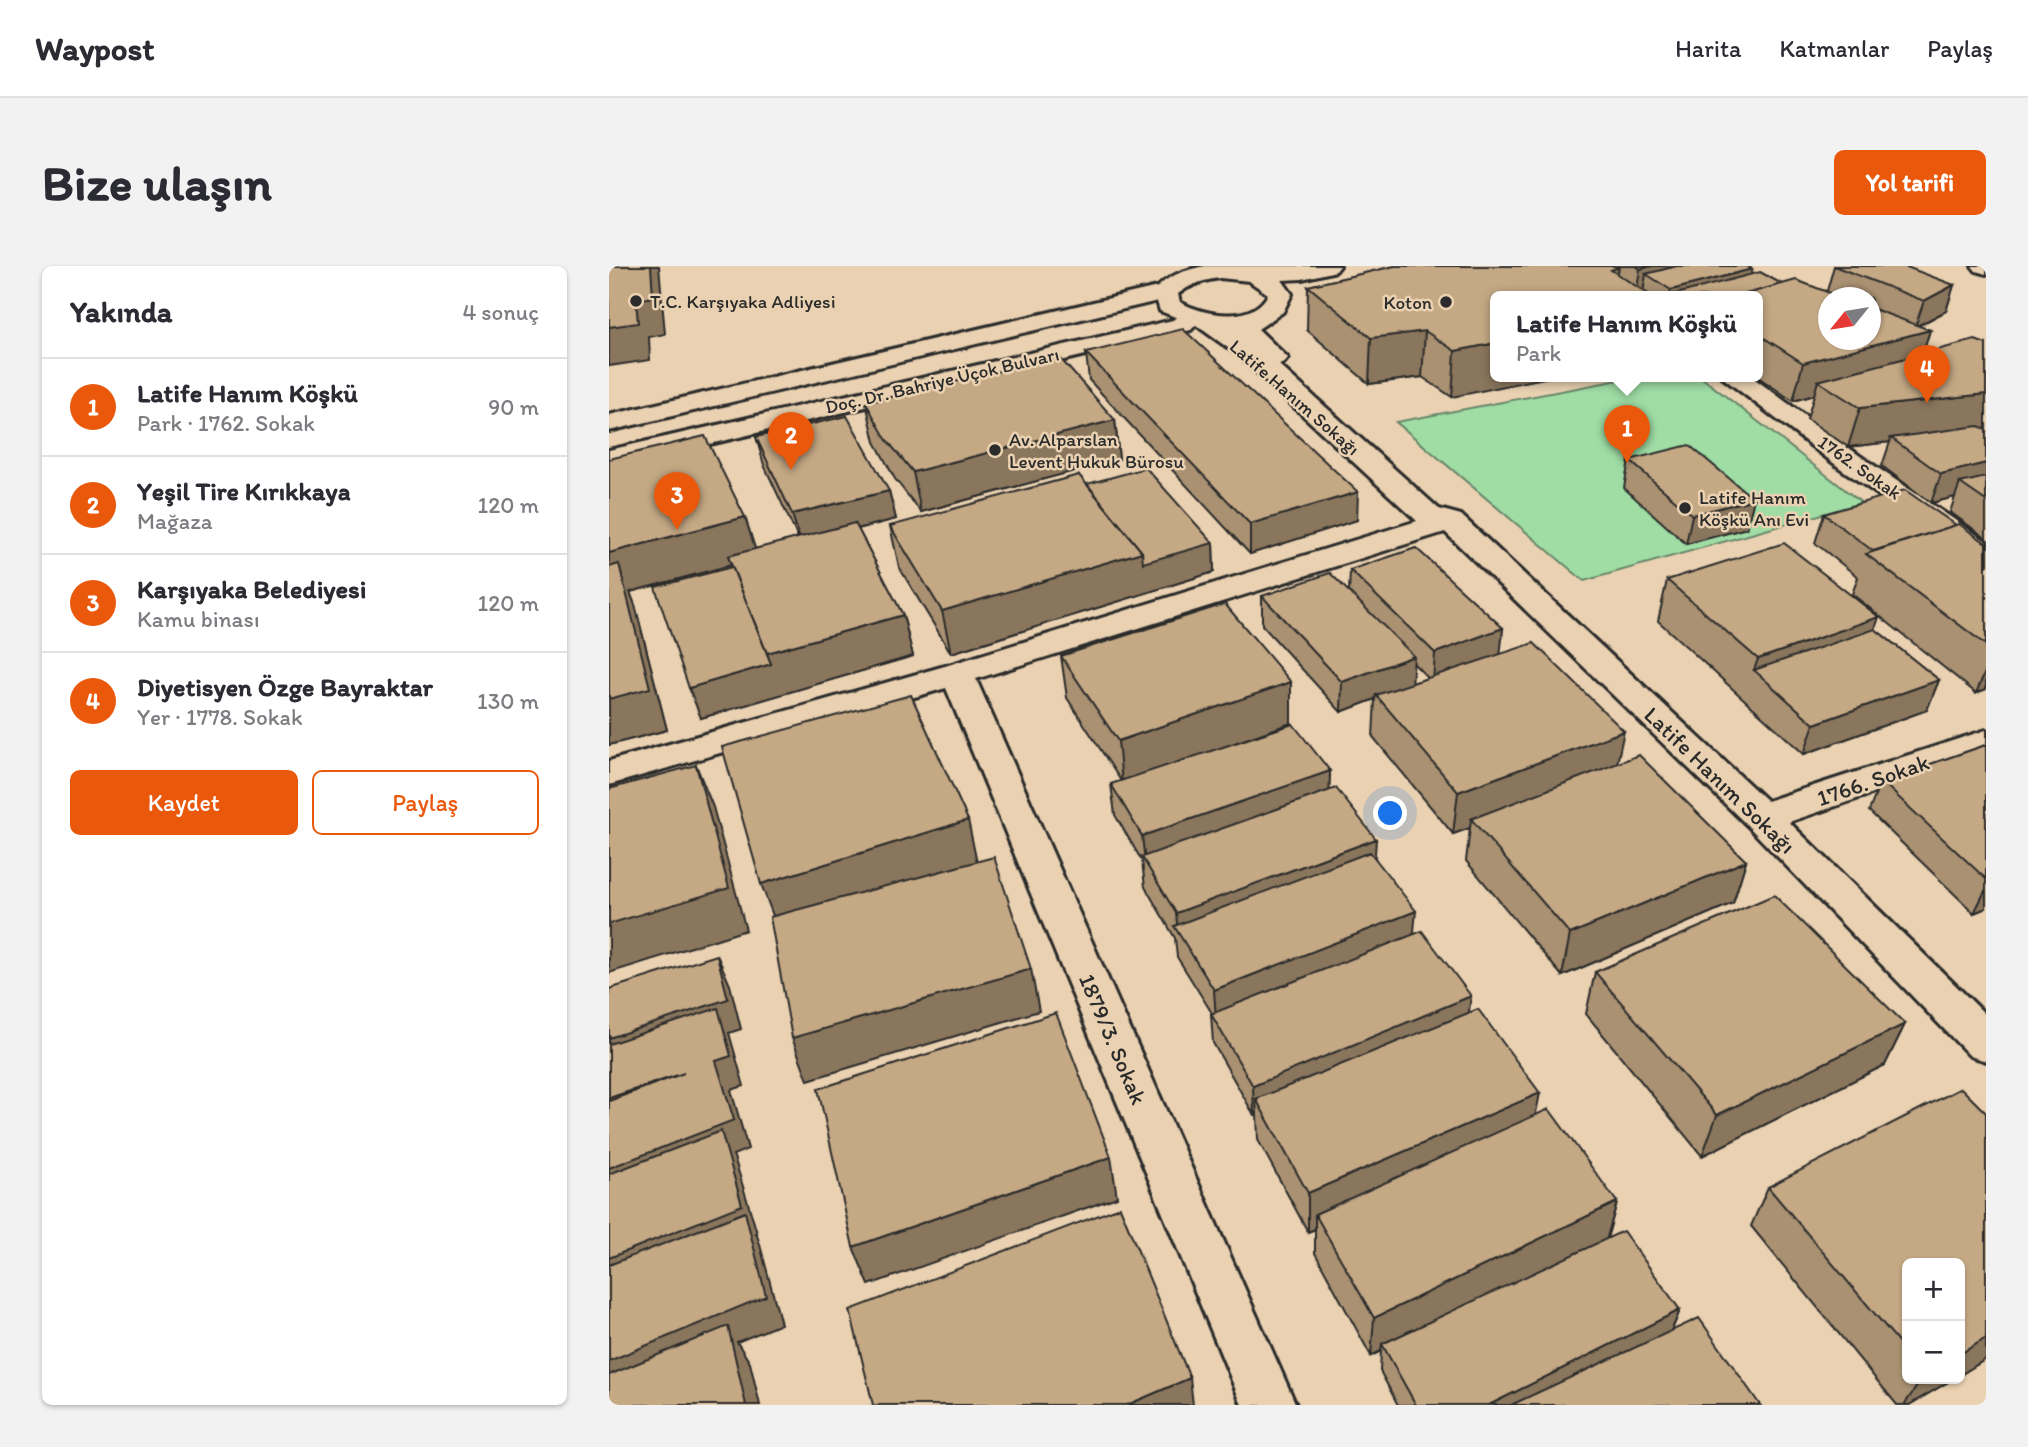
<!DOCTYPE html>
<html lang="tr">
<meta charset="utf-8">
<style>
:root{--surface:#fff;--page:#f2f2f3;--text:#2b2b33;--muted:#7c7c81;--line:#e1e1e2;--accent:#ea580c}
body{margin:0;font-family:Itim,sans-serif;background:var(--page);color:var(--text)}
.controls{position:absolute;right:21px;bottom:21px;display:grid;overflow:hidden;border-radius:10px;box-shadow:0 2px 5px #0004}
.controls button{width:63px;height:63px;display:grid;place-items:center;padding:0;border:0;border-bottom:2px solid var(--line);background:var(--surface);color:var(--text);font:35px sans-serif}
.compass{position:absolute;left:1209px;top:21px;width:63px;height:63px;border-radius:50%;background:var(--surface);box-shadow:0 2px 5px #0004;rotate:240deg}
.you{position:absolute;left:782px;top:548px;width:24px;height:24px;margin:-18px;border:5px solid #fff;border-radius:50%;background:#1a73e8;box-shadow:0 0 0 10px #1a73e833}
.badge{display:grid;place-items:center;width:46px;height:46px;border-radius:50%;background:var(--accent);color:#fff;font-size:23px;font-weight:700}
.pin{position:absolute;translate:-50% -58px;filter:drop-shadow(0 2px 4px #0008)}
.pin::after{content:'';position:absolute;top:37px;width:24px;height:21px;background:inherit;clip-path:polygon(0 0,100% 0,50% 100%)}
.popup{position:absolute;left:881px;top:25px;width:273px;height:91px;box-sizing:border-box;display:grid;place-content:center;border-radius:10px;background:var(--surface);filter:drop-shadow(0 2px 5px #0005);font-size:23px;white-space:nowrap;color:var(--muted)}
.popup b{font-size:26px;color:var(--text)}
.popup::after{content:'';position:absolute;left:50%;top:100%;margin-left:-14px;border:14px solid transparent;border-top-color:var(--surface)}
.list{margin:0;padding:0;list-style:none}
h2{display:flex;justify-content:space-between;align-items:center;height:91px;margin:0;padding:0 28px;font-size:30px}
h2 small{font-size:23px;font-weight:400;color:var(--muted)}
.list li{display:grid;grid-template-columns:46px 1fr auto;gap:21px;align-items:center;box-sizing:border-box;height:98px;padding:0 28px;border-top:2px solid var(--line)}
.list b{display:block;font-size:26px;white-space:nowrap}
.list p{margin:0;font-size:23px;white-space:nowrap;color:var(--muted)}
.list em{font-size:23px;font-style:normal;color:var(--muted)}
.actions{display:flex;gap:14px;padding:21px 28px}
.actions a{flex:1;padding:16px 0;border:2px solid var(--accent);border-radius:10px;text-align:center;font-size:24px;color:var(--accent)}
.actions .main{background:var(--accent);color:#fff}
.map{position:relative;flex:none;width:1377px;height:1139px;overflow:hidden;border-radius:10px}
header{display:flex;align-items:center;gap:42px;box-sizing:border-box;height:98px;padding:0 35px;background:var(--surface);border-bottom:2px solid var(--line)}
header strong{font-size:33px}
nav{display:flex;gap:38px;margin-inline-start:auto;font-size:24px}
.intro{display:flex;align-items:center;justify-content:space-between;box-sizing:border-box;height:168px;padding:0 42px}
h1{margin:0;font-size:49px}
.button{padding:18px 32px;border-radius:10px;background:var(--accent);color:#fff;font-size:24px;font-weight:700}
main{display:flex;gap:42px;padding:0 42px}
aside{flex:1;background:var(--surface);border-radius:10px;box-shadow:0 2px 5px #0004}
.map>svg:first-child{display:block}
</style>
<header>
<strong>Waypost</strong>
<nav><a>Harita</a><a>Katmanlar</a><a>Paylaş</a></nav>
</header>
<div class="intro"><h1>Bize ulaşın</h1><a class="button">Yol tarifi</a></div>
<main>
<aside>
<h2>Yakında<small>4 sonuç</small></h2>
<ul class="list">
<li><span class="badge">1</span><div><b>Latife Hanım Köşkü</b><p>Park · 1762. Sokak</p></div><em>90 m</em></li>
<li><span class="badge">2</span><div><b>Yeşil Tire Kırıkkaya</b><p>Mağaza</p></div><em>120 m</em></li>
<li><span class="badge">3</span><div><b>Karşıyaka Belediyesi</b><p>Kamu binası</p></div><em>120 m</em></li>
<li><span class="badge">4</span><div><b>Diyetisyen Özge Bayraktar</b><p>Yer · 1778. Sokak</p></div><em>130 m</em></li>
</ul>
<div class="actions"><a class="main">Kaydet</a><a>Paylaş</a></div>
</aside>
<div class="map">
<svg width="1377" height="1139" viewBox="0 0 1377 1139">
<rect width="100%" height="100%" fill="#e9d1b1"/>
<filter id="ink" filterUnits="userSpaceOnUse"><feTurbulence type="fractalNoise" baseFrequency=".0143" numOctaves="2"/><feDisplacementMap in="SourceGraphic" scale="14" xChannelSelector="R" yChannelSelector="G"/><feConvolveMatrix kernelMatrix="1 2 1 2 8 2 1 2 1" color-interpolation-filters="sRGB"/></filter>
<g filter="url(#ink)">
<polygon fill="#9fdda5" stroke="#658468" stroke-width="2" points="1026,111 1092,111 1253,237 975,315 787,156"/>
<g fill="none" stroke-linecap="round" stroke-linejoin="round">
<defs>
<g id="minor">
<path d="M596,0H731L727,5L693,13L673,14L683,28L674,46L649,63L679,92L675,97L670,99L830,243L852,249L1158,535L1377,464V489L1180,556L1377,749V795L1361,790L1139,560L836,266L367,413L687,1139H633L337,422L0,519V495L336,400L808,255L629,89L587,59L551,45L545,26C557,9 577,4 596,0ZM611,12L640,15L659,28C644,58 596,50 571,36L569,28C582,18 595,14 611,12Z"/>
<polygon points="1363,0 1377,0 1377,8 1367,5"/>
<polygon points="1113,111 1143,111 1251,190 1377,275 1377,298 1366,296 1231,202"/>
</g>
<g id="major">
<polygon points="557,19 566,21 569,26 566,31 0,165 0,149"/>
<polygon points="581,45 590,47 593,52 582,64 0,202 0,184 564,54 572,47"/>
</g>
</defs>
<use href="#minor" stroke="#2b2b2b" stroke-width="6"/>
<use href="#major" stroke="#2b2b2b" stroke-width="6"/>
<use href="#minor" fill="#e9d1b1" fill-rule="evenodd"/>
<use href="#major" fill="#e9d1b1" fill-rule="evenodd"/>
</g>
<g fill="#a99172" stroke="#2b2b2b" stroke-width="2" fill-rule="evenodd">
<path d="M786,0H1138L1143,3L1142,8L1173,18L1218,25L1225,0L1345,19L1337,45L1309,60L1321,64L1314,88L1377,78V272L1341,246L1346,231L1322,237L1273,200L1281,176L1239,181L1198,153L1205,129L1184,135L1149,111V31H887L843,131L813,111L760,118L698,64L699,20ZM1220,32H1262V74Z"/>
<polygon points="477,87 748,254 641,288 480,114"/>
<polygon points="257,137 506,154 510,193 312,246 286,213 266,176"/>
<polygon points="147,171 280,225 287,253 249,263 294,349 304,390 92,452 123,301 122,299 21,326 26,339 58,464 0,479 0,193 136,251 146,283 189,272 155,199"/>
<polygon points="1020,194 1138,262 1077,278 1015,222"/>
<polygon points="478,218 604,277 605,306 342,387 290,301 281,260"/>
<polygon points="1215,248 1347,259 1377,277 1377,423 1367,427 1243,328 1249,311 1206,277"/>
<path d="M741,304L894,362L891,388L1008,498L1137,595L1124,637L953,710L857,595L861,562L844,568L764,471L766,433L732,446L653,359V330L740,326ZM804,397L819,412L803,417Z"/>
<polygon points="1058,314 1266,363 1330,414 1318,444 1195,488 1049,355"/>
<polygon points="452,390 682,457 620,479 721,505 720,525 766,592 805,668 859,747 927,849 1008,936 998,973 1071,1044 1063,1064 1151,1139 789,1139 771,1105 772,1085 762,1090 706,987 706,963 699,966 649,874 648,848 645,849 604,777 602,748 603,747 568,691 566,672 536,621 533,595 506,549 502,518 512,515 458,432"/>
<polygon points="1377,479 1377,642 1365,647 1260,545 1272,515"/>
<polygon points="986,706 1296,758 1276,799 1093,890 977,748"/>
<polygon points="1377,847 1377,1093 1351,1109 1298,997 1298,1113 1344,1113 1300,1139 1288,1139 1142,960 1159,921"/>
</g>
<g fill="#8a765d" stroke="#2b2b2b" stroke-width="2">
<polygon points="42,0 50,0 56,68 40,71 41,94 0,100 0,61 27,34"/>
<polygon points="1043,0 1096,0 1037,8 1034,27 1027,29 1031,3"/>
<polygon points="1010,1 1005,31 1002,4"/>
<polygon points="1143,3 1138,29 1067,28 1067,31 1060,31 1062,24"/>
<polygon points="1345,19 1337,45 1306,61 1315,35"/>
<polygon points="1321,64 1309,102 1209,115 1205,129 1184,135 1194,97"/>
<polygon points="816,65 813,111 760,118 762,72"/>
<polygon points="887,77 887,111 940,111 843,131 846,85"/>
<polygon points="1377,128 1377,165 1282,172 1281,176 1239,181 1251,142"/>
<polygon points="506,154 510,193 312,246 304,206"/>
<polygon points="1377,197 1377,223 1351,217 1346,231 1322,237 1332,208"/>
<polygon points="280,225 287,253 192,277 183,248"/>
<polygon points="749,226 748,254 641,288 641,258"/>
<polygon points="1145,233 1138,262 1077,278 1083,249"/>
<polygon points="136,251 149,292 119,290 122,299 21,326 26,339 58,464 0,479 0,287"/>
<polygon points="604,277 605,306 342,387 333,345 533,286"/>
<polygon points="294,349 304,390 92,452 80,422 162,398 158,387"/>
<polygon points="1270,351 1256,393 1145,404 1149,393"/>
<polygon points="894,362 891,391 824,417 826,387"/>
<polygon points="805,390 803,420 767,429 766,433 732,446 733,416"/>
<polygon points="1377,404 1377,423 1367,427"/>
<polygon points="1330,414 1318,444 1195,488 1205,458"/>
<polygon points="682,416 682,457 513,517 509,475"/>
<polygon points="1015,465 1006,507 862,553 861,562 844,568 849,526"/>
<polygon points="87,499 104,541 137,664 0,707 0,658"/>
<polygon points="721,505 720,536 536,596 533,570"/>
<polygon points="359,554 368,597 168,660 152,618"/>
<polygon points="767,573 765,604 569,666 567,647"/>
<polygon points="1137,595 1124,637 953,710 961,668"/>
<polygon points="1377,623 1377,642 1365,647"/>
<polygon points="807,645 804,675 607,754 605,724"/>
<polygon points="108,689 121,719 132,763 120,767 135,820 122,824 139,883 124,889 126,894 148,967 147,967 150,975 172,1058 128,1076 141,1097 151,1139 137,1139 0,1129 0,902 107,795 0,808 0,772"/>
<polygon points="422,703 430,745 199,814 183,772"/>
<polygon points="862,730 858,760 647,833 648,848 645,849 644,820"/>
<polygon points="1296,758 1276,799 1093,890 1108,849"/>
<polygon points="75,807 0,866 0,832"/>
<polygon points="931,827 923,867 706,948 706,963 699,966 699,927"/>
<polygon points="502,891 508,931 260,1019 244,981"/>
<polygon points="1008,936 997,975 773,1078 772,1085 762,1090 765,1052"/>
<polygon points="1071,1044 1060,1071 925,1139 880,1139"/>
<polygon points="1377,1072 1377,1093 1351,1109 1351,1088"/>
<polygon points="581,1112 584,1139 518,1139"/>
<polygon points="1313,1113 1344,1113 1300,1139 1295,1139"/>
</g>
<g fill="#c5a985" stroke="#2b2b2b" stroke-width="2">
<polygon points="0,0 42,0 44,31 27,34 29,57 0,61"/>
<polygon points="786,0 1008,0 1010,1 1002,4 1044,31 887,31 887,77 846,85 816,65 762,72 699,20"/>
<polygon points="1027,0 1043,0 1031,3"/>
<polygon points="1068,0 1138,0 1143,3 1062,24 1037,8"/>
<polygon points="1225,0 1295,0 1345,19 1315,35"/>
<polygon points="1151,6 1173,18 1127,31 1072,31 1067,28"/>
<polygon points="1187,14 1234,32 1220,32 1220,74 1262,74 1262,42 1321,64 1194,97 1149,68 1149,31 1127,31"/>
<polygon points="574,63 749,226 641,258 477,87"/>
<polygon points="1366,74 1377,78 1377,128 1251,142 1209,115"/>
<polygon points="450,91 506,154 304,206 277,173 257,137"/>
<polygon points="238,150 280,225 183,248 147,171"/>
<polygon points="1369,160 1377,163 1377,197 1332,208 1282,172"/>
<polygon points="96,170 136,251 0,287 0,193"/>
<polygon points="1080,179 1145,233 1083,249 1020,194"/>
<polygon points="537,202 604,277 534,297 533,286 478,218"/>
<polygon points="470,209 533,286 333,345 281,260"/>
<polygon points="1377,211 1377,235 1351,217"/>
<polygon points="1296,224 1347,259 1264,285 1215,248"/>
<polygon points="246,257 294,349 158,387 119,290"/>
<polygon points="1350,258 1377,277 1377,379 1257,288"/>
<polygon points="1175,277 1270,351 1149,393 1058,314"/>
<polygon points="807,282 894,362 826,387 741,304"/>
<polygon points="10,298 41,422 0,433 0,301"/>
<polygon points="123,301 162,398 80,422 46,321"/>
<polygon points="721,307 805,390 733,416 653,330"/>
<polygon points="616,338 682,416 509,475 452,390"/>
<polygon points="1266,363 1330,414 1205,458 1145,404"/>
<polygon points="925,377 1015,465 849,526 767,429"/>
<polygon points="302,429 359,554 152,618 113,481"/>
<polygon points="684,458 721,505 533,570 502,518"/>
<polygon points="1377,479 1377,613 1272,515"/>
<polygon points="1030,489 1137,595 961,668 862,553"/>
<polygon points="87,499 120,622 0,658 0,523"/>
<polygon points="727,522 767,573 567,647 533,591"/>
<polygon points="761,586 807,645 605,724 565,660"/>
<polygon points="385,591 422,703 183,772 161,651"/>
<polygon points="1165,629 1296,758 1108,849 986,706"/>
<polygon points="813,665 862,730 644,820 602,748"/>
<polygon points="108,689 119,733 0,772 0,723"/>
<polygon points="109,742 122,790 107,795 125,854 0,902 0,835 75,807 0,832 0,778"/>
<polygon points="869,743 931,827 699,927 647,833"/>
<polygon points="447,747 502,891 244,981 209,823"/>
<polygon points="1352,822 1377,847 1377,1072 1351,1088 1351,997 1298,997 1298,1086 1159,921"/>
<polygon points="940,843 1008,936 765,1052 706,948"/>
<polygon points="112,865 133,939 0,992 0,908"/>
<polygon points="511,941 581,1112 518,1139 264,1139 241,1044"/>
<polygon points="136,946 157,1030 0,1095 0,999"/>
<polygon points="1014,965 1071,1044 880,1139 807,1139 773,1078"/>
<polygon points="1090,1052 1151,1139 902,1139"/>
<polygon points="119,1060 137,1139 0,1139 0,1109"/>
</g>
</g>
<g fill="#2b2b2b" stroke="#e9d1b1" stroke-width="2.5">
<circle cx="27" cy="35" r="7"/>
<circle cx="837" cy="36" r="7"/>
<circle cx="386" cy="184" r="7"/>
<circle cx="1076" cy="242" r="7"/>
</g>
<g text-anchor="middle" stroke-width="5" stroke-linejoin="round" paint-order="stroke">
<g font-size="19" fill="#2b2b2b" stroke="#e9d1b1" text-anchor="start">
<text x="41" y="42">T.C. Karşıyaka Adliyesi</text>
<text x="823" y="43" text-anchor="end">Koton</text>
<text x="400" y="180">Av. Alparslan<tspan x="400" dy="22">Levent Hukuk Bürosu</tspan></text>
<text x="1090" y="238">Latife Hanım<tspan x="1090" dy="22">Köşkü Anı Evi</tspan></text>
</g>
<g font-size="19" fill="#2b2b2b" stroke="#e9d1b1">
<text transform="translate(333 114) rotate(-13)" y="7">Doç. Dr. Bahriye Üçok Bulvarı</text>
<text transform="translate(686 131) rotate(41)" y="7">Latife Hanım Sokağı</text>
<text transform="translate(1251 201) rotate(35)" y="7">1762. Sokak</text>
</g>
<g font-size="23" fill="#2b2b2b" stroke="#e9d1b1">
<text transform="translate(1111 514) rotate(44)" y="8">Latife Hanım Sokağı</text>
<text transform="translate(1264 514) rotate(-19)" y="8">1766. Sokak</text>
<text transform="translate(504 773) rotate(67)" y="8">1879/3. Sokak</text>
</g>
</g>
</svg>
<div class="controls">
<button>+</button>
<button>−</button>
</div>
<svg class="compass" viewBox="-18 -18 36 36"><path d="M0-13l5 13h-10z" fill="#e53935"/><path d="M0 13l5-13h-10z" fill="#7c7c81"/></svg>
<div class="you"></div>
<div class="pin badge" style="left:1018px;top:197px">1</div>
<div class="popup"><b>Latife Hanım Köşkü</b>Park</div>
<div class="pin badge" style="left:182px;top:204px">2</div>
<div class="pin badge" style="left:68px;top:264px">3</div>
<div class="pin badge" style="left:1318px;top:137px">4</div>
</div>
</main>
